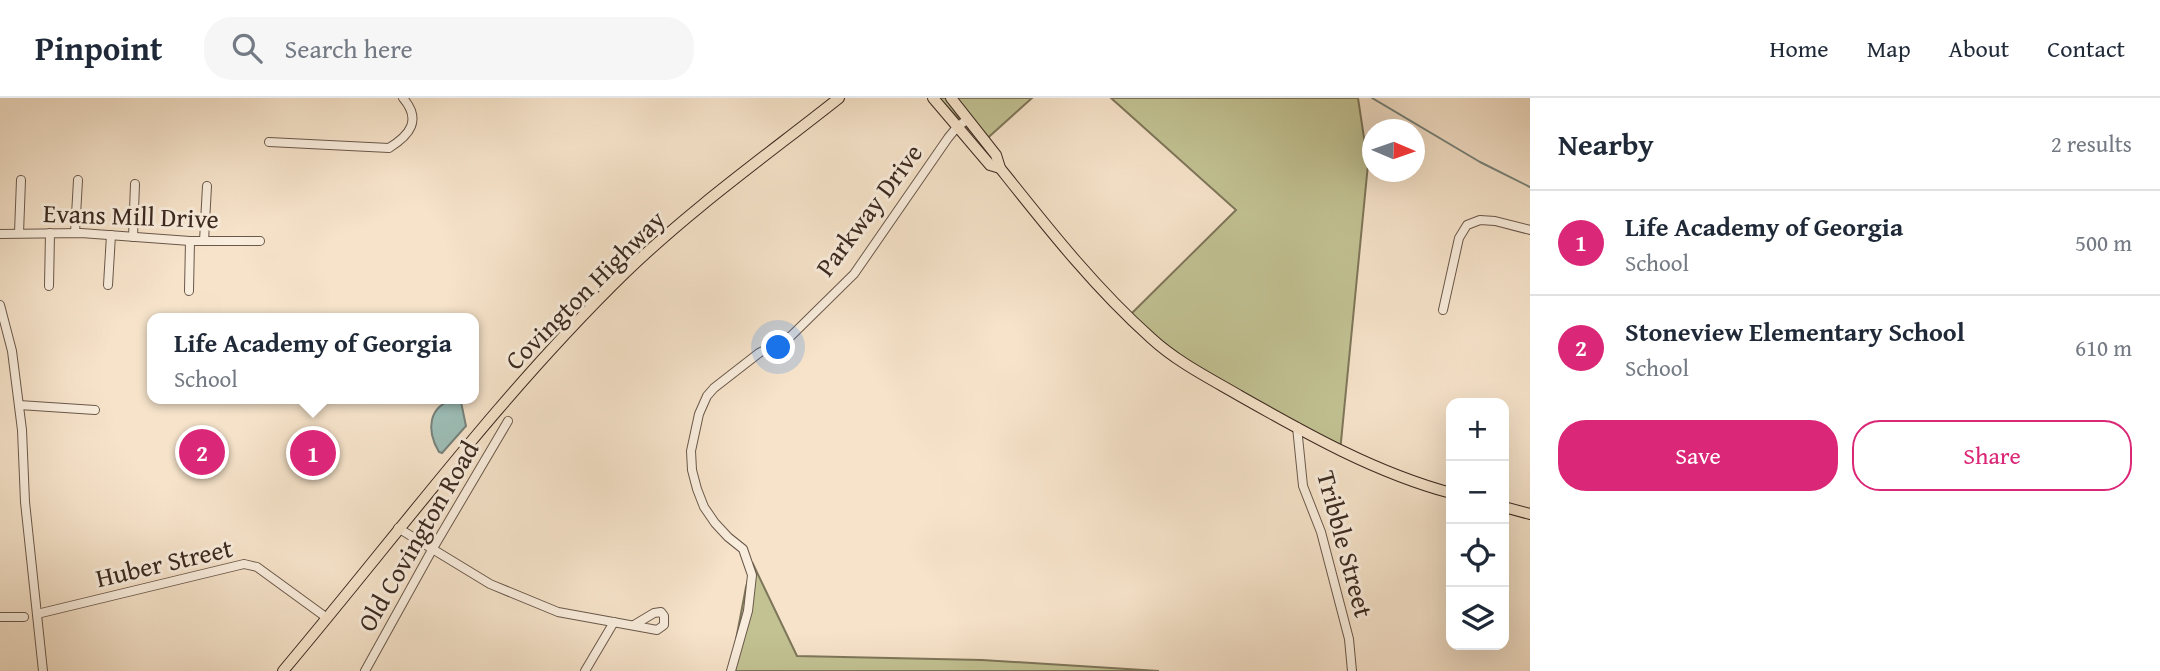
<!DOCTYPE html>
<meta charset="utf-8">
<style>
:root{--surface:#fff;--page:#f6f6f7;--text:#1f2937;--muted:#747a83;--line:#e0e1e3;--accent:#db2777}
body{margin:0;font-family:"Gentium Book Plus",serif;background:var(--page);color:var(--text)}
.controls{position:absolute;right:21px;bottom:21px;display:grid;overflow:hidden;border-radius:14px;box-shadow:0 7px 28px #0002}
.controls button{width:63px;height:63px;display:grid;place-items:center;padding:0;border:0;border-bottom:2px solid var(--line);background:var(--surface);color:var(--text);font:35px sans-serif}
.compass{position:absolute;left:1362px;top:21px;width:63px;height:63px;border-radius:50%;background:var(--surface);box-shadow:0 7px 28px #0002;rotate:92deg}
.you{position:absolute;left:779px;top:250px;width:24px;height:24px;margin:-18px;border:5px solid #fff;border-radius:50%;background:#1a73e8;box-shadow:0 0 0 10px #1a73e833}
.badge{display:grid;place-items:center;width:46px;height:46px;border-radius:50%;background:var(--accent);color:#fff;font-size:23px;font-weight:700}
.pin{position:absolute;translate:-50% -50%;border:4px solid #fff;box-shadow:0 2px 7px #0006}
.popup{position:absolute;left:147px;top:215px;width:332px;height:91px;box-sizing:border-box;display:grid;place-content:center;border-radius:14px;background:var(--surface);filter:drop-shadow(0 2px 5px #0005);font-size:23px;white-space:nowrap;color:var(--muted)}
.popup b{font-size:26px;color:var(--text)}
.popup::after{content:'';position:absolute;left:50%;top:100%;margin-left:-14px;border:14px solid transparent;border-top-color:var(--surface)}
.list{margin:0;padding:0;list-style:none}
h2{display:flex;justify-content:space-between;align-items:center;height:91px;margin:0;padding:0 28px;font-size:30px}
h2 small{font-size:23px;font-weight:400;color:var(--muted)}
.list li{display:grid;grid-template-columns:46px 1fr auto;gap:21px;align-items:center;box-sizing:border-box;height:105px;padding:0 28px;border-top:2px solid var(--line)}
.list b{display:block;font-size:26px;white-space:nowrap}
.list p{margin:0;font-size:23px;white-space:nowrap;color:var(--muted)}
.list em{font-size:23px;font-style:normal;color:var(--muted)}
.actions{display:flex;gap:14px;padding:21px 28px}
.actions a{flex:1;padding:16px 0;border:2px solid var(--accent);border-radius:28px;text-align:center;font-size:24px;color:var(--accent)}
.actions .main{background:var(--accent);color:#fff}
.icon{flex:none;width:38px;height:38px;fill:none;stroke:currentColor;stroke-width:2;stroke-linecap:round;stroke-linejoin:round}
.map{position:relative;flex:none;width:1530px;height:573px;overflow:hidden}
header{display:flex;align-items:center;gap:42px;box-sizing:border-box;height:98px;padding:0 35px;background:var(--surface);border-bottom:2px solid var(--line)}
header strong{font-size:33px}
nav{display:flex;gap:38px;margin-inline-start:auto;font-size:24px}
.search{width:490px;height:63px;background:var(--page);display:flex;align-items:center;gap:18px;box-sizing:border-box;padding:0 24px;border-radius:28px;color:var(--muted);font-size:26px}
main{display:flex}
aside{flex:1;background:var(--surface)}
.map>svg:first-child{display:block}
</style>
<header>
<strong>Pinpoint</strong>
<div class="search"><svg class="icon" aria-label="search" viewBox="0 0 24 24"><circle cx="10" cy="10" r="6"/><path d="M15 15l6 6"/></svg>Search here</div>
<nav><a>Home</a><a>Map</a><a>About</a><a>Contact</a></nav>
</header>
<main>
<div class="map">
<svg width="1530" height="573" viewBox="0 0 1530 573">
<rect width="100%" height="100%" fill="#f6e3ca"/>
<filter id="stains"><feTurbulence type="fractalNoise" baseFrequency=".00286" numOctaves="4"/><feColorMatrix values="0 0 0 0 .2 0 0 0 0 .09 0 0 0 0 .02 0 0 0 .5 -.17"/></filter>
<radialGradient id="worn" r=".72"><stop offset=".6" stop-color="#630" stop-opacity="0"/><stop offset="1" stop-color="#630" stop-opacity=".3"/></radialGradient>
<g fill="#c2c293" stroke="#7e765a" stroke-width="2">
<polygon points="939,0 1032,0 982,45"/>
<polygon points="1111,0 1358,0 1368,66 1340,354 1187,269 1131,216 1236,112"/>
<polygon points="753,466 797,558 982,562 1159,573 730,573 746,489"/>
</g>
<path fill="#9dbeb7" stroke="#76827b" stroke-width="2" d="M455,301L459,302L461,304L466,328L442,355L439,354C426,332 428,308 455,301Z"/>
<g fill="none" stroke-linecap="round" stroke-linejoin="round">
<polyline stroke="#76827b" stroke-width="2" points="1372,0 1480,64 1530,89"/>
<defs>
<g id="minor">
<path d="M269,44L389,50C410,37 422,22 403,0"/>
<polyline points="19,135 21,82"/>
<polyline points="75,135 78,82"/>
<polyline points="0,136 81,135 190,143 260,143"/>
<polyline points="133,139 135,86"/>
<polyline points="204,143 207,88"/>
<polyline points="108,187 111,137"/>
<polyline points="49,188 50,135"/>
<polyline points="189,193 190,143"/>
<polyline points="0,207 12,253 22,332 25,404 43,573"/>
<polyline points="1443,212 1459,140 1467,127 1480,122 1495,123 1530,132"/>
<polyline points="19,307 95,312"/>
<polyline points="1297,329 1303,388 1321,434 1349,541 1352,573"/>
<polyline points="398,430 490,486 558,514 657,532 664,527 664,518 661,514 654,515 634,527"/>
<polyline points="37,516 244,466 257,469 327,520"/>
<polyline points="0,519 24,519"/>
<polyline points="365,573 432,452 508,323"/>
<polyline points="585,573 614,524"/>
<polyline points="731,573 748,513 752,477 743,451 728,439 715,425 704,409 697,391 692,372 691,353 699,316 707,298 714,290 759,255 791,238 854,176 948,40 957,29 968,21"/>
</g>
<g id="major">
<polyline points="933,0 990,67 1000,70"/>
<path d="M951,0L996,57L1000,70C1047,129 1094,189 1151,240C1177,264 1209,280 1240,298C1307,336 1376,375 1451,395"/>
<polyline points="1504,409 1530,416"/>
<path d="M283,573C396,439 499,298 625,175C691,111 767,57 839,0"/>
</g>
</defs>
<use href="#minor" stroke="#6a584a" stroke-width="10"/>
<use href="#major" stroke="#3b2920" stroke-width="12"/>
<use href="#minor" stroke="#f9eddd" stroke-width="8"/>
<use href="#major" stroke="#f6e3ca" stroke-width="10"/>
</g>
<g text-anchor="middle" stroke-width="6" stroke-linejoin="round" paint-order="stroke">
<g font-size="26" fill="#3b2920" stroke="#f9eddd">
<text transform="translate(869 112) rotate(-53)" y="9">Parkway Drive</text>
<text transform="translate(131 118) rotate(2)" y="9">Evans Mill Drive</text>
<text transform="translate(585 192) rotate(-45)" y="9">Covington Highway</text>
<text transform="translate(418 438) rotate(-60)" y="9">Old Covington Road</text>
<text transform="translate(1345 446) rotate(75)" y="9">Tribble Street</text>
<text transform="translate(164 465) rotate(-13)" y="9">Huber Street</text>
</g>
</g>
<rect width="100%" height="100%" filter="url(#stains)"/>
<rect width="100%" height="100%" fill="url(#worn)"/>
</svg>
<div class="controls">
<button>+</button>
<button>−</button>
<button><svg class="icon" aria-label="locate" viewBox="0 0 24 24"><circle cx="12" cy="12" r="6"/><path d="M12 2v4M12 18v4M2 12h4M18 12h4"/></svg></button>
<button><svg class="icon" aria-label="layers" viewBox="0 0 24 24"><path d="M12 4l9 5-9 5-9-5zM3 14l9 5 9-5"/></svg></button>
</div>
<svg class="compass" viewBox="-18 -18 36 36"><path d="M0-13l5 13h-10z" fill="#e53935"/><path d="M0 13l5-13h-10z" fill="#747a83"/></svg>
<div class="you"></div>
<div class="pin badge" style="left:313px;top:355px">1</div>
<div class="popup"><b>Life Academy of Georgia</b>School</div>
<div class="pin badge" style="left:202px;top:354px">2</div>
</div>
<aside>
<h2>Nearby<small>2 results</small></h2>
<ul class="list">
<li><span class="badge">1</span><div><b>Life Academy of Georgia</b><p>School</p></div><em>500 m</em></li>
<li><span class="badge">2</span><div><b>Stoneview Elementary School</b><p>School</p></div><em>610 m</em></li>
</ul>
<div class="actions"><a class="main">Save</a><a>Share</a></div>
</aside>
</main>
